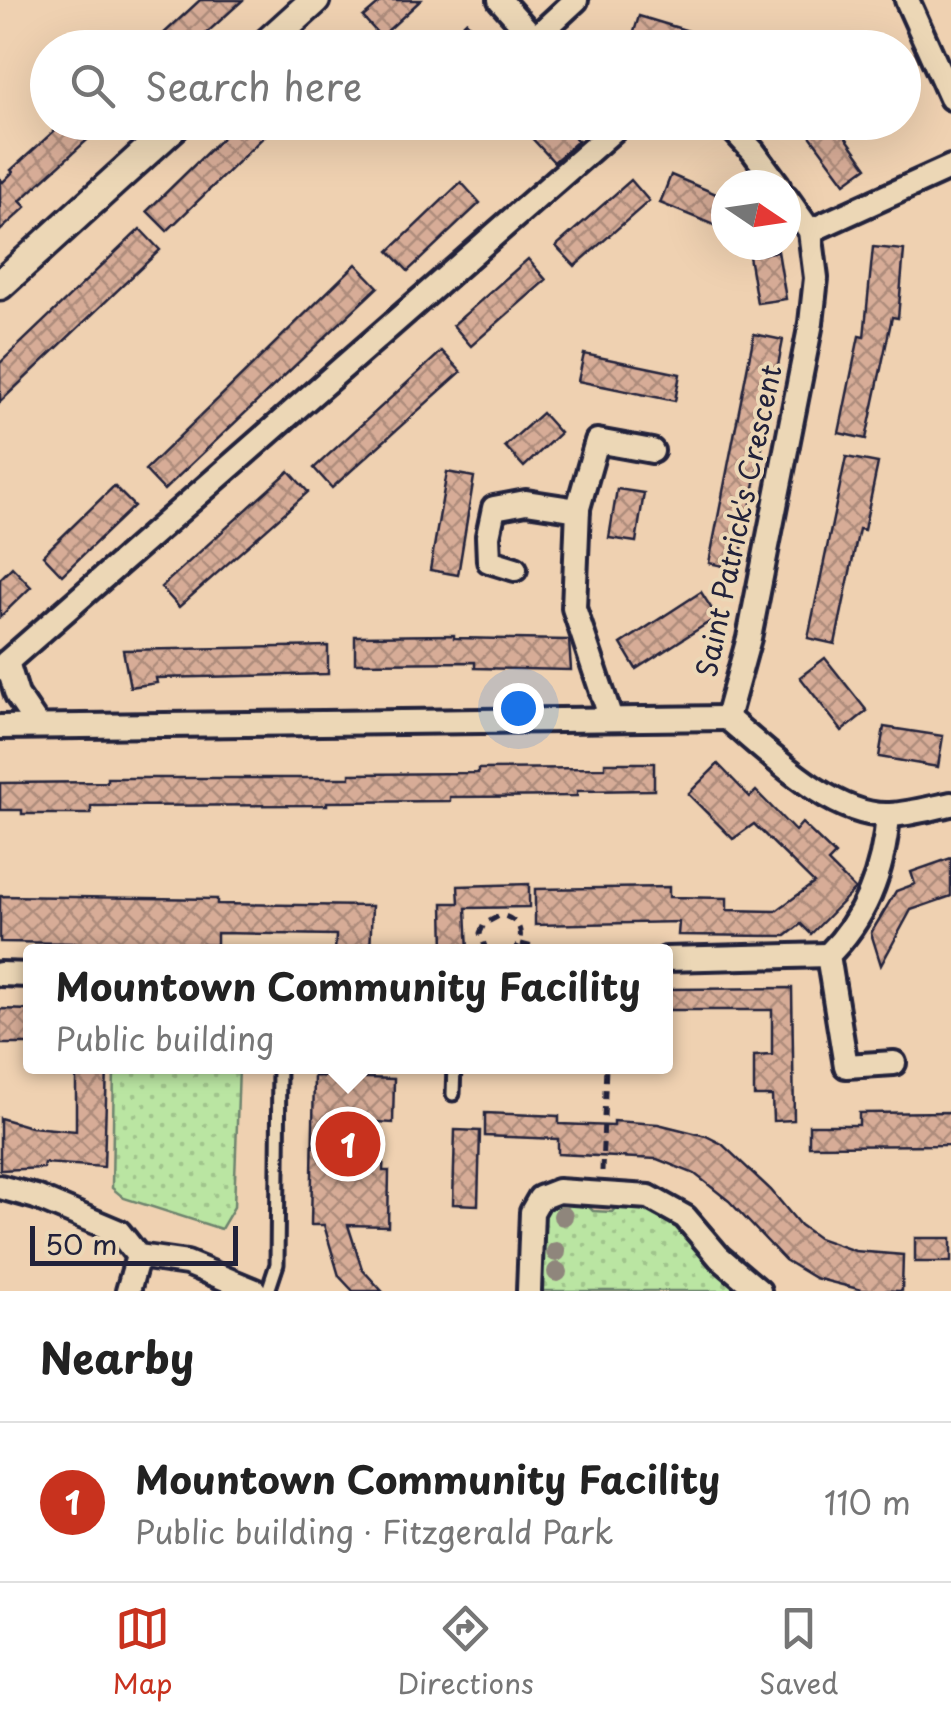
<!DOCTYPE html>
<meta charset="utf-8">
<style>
:root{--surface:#fff;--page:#f2f2f2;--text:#222;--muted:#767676;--line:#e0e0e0;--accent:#c8321e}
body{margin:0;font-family:"Playpen Sans",sans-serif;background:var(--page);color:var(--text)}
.compass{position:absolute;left:711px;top:170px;width:90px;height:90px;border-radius:50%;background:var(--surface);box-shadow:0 10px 40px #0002;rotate:103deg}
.scale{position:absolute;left:30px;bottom:25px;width:208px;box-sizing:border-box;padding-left:10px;border:5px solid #22223b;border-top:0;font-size:28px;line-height:35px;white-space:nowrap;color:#22223b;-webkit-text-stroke:8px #ecd7b6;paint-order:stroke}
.you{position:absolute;left:518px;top:708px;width:35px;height:35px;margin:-25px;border:8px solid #fff;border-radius:50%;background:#1a73e8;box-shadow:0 0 0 15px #1a73e833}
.badge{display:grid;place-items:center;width:65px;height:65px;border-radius:50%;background:var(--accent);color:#fff;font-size:32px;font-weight:700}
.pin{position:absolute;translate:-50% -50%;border:5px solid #fff;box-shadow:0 2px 10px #0006}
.popup{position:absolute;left:23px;top:944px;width:650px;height:130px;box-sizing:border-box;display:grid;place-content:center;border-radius:10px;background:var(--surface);filter:drop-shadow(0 2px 8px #0005);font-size:32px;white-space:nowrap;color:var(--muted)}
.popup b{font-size:38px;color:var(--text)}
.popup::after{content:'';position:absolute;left:50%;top:100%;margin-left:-20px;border:20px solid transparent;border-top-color:var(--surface)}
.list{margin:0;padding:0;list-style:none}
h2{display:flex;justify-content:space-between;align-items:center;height:130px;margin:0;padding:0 40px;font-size:42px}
h2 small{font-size:32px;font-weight:400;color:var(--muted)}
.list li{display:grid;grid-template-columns:65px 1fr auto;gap:30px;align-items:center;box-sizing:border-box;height:160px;padding:0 40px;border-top:2px solid var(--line)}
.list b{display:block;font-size:38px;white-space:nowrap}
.list p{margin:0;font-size:32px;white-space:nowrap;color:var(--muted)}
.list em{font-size:32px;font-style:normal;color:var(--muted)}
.icon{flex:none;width:55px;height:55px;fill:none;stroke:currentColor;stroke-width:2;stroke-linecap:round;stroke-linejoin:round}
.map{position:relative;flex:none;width:951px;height:1291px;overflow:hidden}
.search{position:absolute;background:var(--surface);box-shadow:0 10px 40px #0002;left:30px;right:30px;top:30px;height:110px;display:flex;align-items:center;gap:25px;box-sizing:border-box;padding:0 35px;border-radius:55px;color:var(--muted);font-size:38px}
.sheet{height:290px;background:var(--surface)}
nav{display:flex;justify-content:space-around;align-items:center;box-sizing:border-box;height:140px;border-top:2px solid var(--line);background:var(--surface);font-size:28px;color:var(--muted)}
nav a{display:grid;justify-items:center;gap:5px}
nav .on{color:var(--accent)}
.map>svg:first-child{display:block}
</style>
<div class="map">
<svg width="951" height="1291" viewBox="0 0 951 1291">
<defs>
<pattern id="grass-dots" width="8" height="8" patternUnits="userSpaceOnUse" patternTransform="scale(2.5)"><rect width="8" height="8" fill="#bae5a2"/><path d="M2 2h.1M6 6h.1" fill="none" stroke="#a0c48c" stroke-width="1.8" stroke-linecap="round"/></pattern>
<pattern id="building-cross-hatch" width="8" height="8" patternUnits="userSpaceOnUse" patternTransform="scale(2.5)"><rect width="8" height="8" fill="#d7ac97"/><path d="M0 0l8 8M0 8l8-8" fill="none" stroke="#ae8c7c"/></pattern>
</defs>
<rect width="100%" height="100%" fill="#efd1b1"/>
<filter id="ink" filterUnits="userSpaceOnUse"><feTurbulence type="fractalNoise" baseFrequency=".01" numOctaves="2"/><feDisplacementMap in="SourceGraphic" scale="20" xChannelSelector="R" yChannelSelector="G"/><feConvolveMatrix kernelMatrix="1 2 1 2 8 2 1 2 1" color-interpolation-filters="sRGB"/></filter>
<g filter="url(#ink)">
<g fill="url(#grass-dots)" stroke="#6e846e" stroke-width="2.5">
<polygon points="114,1067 239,1067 234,1207 221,1229 124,1198 112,1188"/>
<polygon points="560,1202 585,1203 593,1211 612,1212 619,1203 668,1213 748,1291 541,1291 545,1214 552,1205"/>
</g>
<g fill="url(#building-cross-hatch)" stroke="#22223b" stroke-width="2.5">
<polygon points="200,0 243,0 190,48 148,48"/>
<polygon points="383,0 421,0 381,37 363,17"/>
<polygon points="639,16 725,42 724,48 629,48"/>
<polygon points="466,21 491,48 438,48"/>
<polygon points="64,122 107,122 20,201 26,207 0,231 0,179 3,182 13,172 11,170"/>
<polygon points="242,122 279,122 167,231 147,211 226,134"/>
<polygon points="517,122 560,122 578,141 554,162"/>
<polygon points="800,122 835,122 867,167 845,183"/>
<polygon points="671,175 726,198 726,230 660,203"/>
<polygon points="631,180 649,201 575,266 556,246"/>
<polygon points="461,182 480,203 408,271 389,251"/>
<polygon points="140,229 160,250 0,402 0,363"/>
<polygon points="873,247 904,250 898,318 892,317 866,439 839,433 859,336 864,337"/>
<polygon points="778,251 786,299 757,303 749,256"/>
<polygon points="528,259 546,280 471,346 453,325"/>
<polygon points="356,264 378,287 164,490 145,470"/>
<polygon points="754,334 783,340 738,569 709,563"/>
<polygon points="442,351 461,372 332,488 314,468"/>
<polygon points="584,354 680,374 675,401 578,381"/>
<polygon points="542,413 560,433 524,467 505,446"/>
<polygon points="846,457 878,463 864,530 859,529 835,644 808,638"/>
<polygon points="289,471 308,492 179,607 161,587"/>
<polygon points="447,472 474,477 458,575 430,570"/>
<polygon points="114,486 134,506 62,575 43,555"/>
<polygon points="617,489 644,493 636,542 609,538"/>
<polygon points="12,567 31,587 0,617 0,579"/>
<polygon points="701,592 717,617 636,669 621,644"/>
<polygon points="454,635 454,638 569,640 571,670 475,668 475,662 355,663 355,636"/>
<polygon points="328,646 328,674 156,678 157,683 130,687 123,650"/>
<polygon points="825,658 867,711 842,731 800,677"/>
<polygon points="884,727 943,736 938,767 879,757"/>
<polygon points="605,763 654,763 654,790 577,791 577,796 450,797 450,801 327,802 327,805 91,806 91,814 22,814 22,810 0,810 0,783 107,782 107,778 350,778 350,774 478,773 478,769 605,768"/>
<polygon points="718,764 750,797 756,791 795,831 802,823 835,855 828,862 855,889 811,934 801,924 786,936 678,935 679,922 535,925 535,889 669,887 669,897 727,898 727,910 776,911 814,883 754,824 733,839 688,794"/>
<polygon points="951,858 951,896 911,910 881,965 871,933 896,891 915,884 911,872"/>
<polygon points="529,884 529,907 466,908 468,952 444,952 443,903 459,903 458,886"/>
<polygon points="0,896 217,899 217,904 372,906 370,952 335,952 336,935 217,933 217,945 0,942"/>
<polygon points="792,988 794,1120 773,1121 772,1096 754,1096 754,1056 772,1055 772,1010 666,1010 666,989"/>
<polygon points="0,1009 30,1010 30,1044 0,1044"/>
<polygon points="76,1066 107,1066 104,1167 44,1163 43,1168 0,1170 0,1118 31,1127 76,1131"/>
<polygon points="314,1076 394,1079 393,1123 377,1122 384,1151 383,1171 389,1171 388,1226 348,1225 362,1269 382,1291 353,1291 339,1276 324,1225 311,1225"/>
<polygon points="951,1112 951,1145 809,1146 809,1125 859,1125 859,1113"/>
<polygon points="485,1113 559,1116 559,1124 614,1126 614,1121 658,1124 706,1136 722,1144 771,1190 800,1225 818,1238 855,1251 903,1255 902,1291 862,1290 815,1278 785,1260 729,1201 695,1174 657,1159 558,1154 558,1139 485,1136"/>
<polygon points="455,1130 480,1131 478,1205 453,1204"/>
<rect x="915" y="1238" width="36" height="24"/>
</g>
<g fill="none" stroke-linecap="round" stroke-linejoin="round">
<defs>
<g id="service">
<polyline points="453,1094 454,1066"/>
<polyline points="268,1291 277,1264 279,1066"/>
</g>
<g id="minor">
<polyline points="500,0 543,48"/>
<polyline points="907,0 951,98"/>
<polyline points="535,38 576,0"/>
<polyline points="726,122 753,151 778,185"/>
<polyline points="810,231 951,167"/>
<polyline points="515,569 489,561 488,536 494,508 526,502 578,510"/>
<polyline points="7,662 17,695 38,726"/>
<polyline points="0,668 623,122"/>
<polyline points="727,718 749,638 811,323 816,278 810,231 786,197"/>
<path d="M727,718C768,752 833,818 890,815C910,814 931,808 951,804"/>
<polyline points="611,719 574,608 578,508 597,441 652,451"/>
<polyline points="0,727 727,718"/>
<path d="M888,815C884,868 866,918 828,955L846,1066L894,1063"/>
<polyline points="666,959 828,955"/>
<polyline points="0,974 30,975"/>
<polyline points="0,1187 36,1197 119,1232 138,1256 187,1263 255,1291"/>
<polyline points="128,1291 138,1256"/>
<polyline points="529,1291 532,1212 540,1198 558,1191 649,1197 685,1217 719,1257 759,1291"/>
</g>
<g id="tertiary">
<polyline points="262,48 315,0"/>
<polyline points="0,285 179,122"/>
</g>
</defs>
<use href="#service" stroke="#22223b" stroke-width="19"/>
<use href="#minor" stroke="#22223b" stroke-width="30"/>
<use href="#tertiary" stroke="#22223b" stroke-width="35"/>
<g stroke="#22223b" stroke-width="5" stroke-dasharray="10 8" stroke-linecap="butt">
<polyline points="521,944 552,952"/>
<path d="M487,952L480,933L484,924L501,915C521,920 526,935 514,952"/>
<polyline points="602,1171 606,1066"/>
</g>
<use href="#service" stroke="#ecd7b6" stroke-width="11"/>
<use href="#minor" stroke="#ecd7b6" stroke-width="22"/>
<use href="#tertiary" stroke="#ecd7b6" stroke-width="28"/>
</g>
<g fill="#8f867c">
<circle cx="563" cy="1216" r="10"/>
<circle cx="556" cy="1252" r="10"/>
<circle cx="557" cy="1272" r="10"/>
</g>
</g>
<g text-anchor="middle" stroke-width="8" stroke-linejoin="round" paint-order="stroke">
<g font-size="28" fill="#22223b" stroke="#ecd7b6">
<text transform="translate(739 521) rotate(-78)" y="10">Saint Patrick's Crescent</text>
</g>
</g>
</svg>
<svg class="compass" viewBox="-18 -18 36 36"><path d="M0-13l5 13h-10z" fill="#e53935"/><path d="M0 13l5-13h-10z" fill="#767676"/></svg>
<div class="scale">50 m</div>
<div class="you"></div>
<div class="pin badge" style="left:348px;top:1144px">1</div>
<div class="popup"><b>Mountown Community Facility</b>Public building</div>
<div class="search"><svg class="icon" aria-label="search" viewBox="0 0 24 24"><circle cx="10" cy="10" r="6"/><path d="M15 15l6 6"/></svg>Search here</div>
</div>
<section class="sheet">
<h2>Nearby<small></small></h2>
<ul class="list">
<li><span class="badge">1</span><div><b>Mountown Community Facility</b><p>Public building · Fitzgerald Park</p></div><em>110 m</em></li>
</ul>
</section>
<nav>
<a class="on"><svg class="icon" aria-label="map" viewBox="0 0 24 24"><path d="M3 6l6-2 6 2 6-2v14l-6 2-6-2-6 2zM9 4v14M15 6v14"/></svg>Map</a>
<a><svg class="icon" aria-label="directions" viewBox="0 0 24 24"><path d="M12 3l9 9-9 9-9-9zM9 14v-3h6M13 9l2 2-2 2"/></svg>Directions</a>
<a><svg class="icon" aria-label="saved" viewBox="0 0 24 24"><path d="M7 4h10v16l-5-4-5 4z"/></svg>Saved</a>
</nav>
